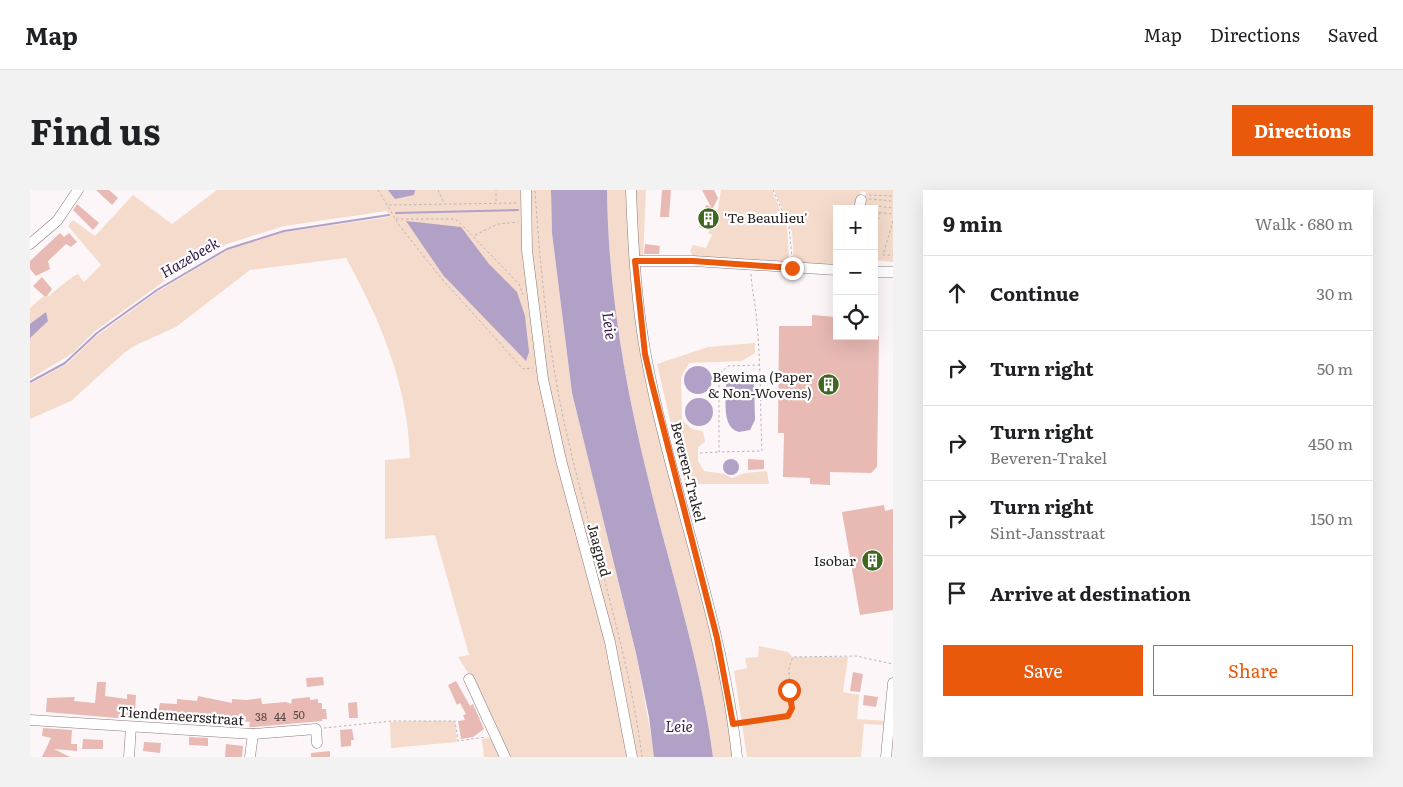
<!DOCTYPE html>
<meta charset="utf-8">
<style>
:root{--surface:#fff;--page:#f2f2f2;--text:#202124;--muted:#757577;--line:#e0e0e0;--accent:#ea580c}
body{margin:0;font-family:Literata,serif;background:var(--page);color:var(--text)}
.controls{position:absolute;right:15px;top:15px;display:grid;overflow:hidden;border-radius:0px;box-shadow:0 5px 20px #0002}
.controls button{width:45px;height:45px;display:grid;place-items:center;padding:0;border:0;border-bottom:1px solid var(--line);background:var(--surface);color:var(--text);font:25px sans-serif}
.stop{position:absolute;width:15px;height:15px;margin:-11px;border:4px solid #ea580c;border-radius:50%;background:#fff}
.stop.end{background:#ea580c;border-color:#fff;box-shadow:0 1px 5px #0008}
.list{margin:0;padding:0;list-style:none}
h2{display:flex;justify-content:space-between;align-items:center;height:65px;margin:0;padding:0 20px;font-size:21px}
h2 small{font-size:16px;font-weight:400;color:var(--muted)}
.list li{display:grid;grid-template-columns:32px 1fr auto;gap:15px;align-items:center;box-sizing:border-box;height:75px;padding:0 20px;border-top:1px solid var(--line)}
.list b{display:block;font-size:19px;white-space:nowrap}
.list p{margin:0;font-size:16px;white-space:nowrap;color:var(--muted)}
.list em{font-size:16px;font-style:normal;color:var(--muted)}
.actions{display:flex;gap:10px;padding:15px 20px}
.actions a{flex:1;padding:11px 0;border:1px solid var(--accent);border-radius:0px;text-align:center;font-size:18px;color:var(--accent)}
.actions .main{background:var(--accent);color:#fff}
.icon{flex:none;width:28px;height:28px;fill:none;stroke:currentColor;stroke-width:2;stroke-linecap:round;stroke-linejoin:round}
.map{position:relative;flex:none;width:863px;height:567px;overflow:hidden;border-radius:0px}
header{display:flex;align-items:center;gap:30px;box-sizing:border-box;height:70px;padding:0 25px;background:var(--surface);border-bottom:1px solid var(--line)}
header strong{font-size:24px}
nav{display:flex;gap:28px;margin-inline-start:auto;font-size:18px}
.intro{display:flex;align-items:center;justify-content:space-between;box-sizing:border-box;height:120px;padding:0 30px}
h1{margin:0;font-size:35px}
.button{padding:12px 22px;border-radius:0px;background:var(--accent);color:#fff;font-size:18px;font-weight:700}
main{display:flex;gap:30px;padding:0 30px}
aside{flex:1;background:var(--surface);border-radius:0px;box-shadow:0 5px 20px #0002}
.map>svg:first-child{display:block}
</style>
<header>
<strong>Map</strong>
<nav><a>Map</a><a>Directions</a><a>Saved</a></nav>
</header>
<div class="intro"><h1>Find us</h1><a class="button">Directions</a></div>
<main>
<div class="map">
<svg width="863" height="567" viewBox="0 0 863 567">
<rect width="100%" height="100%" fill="#fdf6f8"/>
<g fill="#f5dbcb">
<path d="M187,0H521L522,43L542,203L606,463L625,567H477L447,497L428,467L439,465L405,345L355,349V270L380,268C378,196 351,131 316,68L220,80L146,137L106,155L94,163L41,211L0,229V194L37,174L65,147L127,102L198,60L254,42L359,27L357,21L254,36L197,54L133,92L64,142L43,163L0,189V118L15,105L19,106C25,101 42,86 48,84L54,92L71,75L38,36L43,30L65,46L103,5L142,34Z"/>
<path d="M577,0H616L613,68L602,72L606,116L683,443L704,567H683C671,472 639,377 617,284C594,192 578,95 577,0Z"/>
<polygon points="691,0 742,0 757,36 759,68 752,71 752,73 664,68 660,61 663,55 676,58 682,45 678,43 686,30"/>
<polygon points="744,0 863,0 863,72 844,70 844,19 831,19 836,2 831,1 827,19 807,19 807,77 764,75 762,42"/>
<polygon points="725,153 725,163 712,171 659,173 651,187 652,230 662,239 673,241 675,252 668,257 668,271 674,281 695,284 702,288 715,283 737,281 739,294 655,294 627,174 678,157"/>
<polygon points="729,456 758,462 763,467 818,467 813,502 829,505 827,529 858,531 857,535 834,534 831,567 717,567 704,481 717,478 715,468 728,467"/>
<polygon points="394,531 425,531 427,552 361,558 360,532"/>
<polygon points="466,547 472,567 454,567 452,549"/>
</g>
<g fill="#b1a1c7">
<polygon points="358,0 385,0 384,5 365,9"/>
<path d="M521,0H577C578,95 594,191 617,284C639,377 671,472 683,567H624L619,527L606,463L542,203L522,43Z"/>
<polygon points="376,31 431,37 459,74 487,102 495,126 499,162 496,171 413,85"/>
<polygon points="16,122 18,131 0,148 0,134"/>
<circle cx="668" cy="190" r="14"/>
<path d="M717,183L722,185L724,189L725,230L720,240L709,242C690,237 697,206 696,190L701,184H706L710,188Z"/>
<circle cx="669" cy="222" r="14"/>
<circle cx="701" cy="277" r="8"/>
</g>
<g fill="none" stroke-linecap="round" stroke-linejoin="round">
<g stroke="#b1a1c7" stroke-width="2">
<polyline points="366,23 488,20"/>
<polyline points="0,192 35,173 67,143 127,100 197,59 254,41 359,25"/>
</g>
</g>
<g fill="#e9b9b4">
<polygon points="66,0 79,0 88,8 82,15"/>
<polygon points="632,0 641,0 639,27 630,27"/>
<polygon points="672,0 684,0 688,8 682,20 686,21 681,35 678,40 669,37 676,15 681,17"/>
<polygon points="47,14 69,33 63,40 43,20"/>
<polygon points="30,43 34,47 39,43 47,52 41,57 36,54 18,71 20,79 6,86 0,79 0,71"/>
<polygon points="615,54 630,56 629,64 614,64"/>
<polygon points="12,87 22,99 17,106 14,106 3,96"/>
<polygon points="782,125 807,127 807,146 849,146 847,277 841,283 800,282 800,295 780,294 780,288 753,287 754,243 748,243 749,136 782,136"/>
<polygon points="718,269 734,270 734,279 718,280"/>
<polygon points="854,315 855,321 863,319 863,420 830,425 812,322"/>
<polygon points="823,482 833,484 830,502 820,501"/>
<polygon points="293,487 294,495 277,497 276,488"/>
<polygon points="426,491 440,516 443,514 454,539 443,547 431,549 428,531 435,530 433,525 436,524 430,513 427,515 418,495"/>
<polygon points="67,492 76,492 75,506 97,509 97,504 106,505 105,521 115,522 114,528 111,530 16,522 17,508 45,507 44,511 65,513"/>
<polygon points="834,505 848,507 846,517 833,515"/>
<polygon points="168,506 202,513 202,509 217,510 231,508 232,514 256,512 261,514 262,509 280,507 280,510 288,509 288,513 292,513 292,519 296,519 297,529 292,529 292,531 223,537 219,537 220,532 204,530 204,536 140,530 140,532 126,531 130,513 147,514 147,509 167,511"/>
<polygon points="327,512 328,528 319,528 318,513"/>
<polygon points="13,538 42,540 41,554 47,554 47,561 24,559 40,567 12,567 21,548 12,546"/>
<polygon points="322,539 324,550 321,550 321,556 311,557 310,540"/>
<polygon points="159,547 178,548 178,556 159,555"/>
<polygon points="53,549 73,550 73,559 52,559"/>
<polygon points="114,552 131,553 130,563 113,561"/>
<polygon points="196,554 213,556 212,567 195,567"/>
<polygon points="300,561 300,567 281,567 281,563"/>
</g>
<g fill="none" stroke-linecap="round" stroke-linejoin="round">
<defs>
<g id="minor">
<polyline points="496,0 497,60 513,189 531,270 580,452 602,567"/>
<path d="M601,0C603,55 606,111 616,166C641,301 693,430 707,567"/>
<polyline points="829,19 831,10"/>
<polyline points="0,54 27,31 48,0"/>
<polyline points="605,71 663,71 807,80"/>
<polyline points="844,82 863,82"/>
<polyline points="439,489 475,567"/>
<polyline points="0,530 223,544 286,539 287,553"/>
<polyline points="99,567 101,537"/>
<polyline points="220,567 223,544"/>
<polyline points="856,567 863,493"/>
</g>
</defs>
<use href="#minor" stroke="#897a7e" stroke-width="11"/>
<g stroke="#bbb4b6" stroke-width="1" stroke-dasharray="2.5 2.5" stroke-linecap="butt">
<polyline points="348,0 369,35 411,88 493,179 503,178"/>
<polyline points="408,0 414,13"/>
<polyline points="743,0 759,36 762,67"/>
<path d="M505,1C510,75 517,148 532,222C556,337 597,449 612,567"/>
<polyline points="839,5 863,6"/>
<polyline points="839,9 863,11"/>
<polyline points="466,11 466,0"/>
<polyline points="359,15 487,13"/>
<polyline points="839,15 863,18"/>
<polyline points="844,22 863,24"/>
<polyline points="366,29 425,29 429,32 489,94 493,105"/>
<polyline points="863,31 853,65 863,65"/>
<polyline points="844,44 850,23"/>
<polyline points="445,45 468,34 488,32"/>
<path d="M721,84C722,101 726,117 727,134C731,176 730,219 732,261L689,262V184L698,176L729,175"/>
<polyline points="670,263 689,262"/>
<polyline points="711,533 755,527 760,525 759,477 763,467 826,466 863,474"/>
<polyline points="294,538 362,531 425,531 428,551 456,547"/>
</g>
<use href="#minor" stroke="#fff" stroke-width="10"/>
</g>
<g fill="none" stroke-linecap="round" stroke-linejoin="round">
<polyline stroke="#ea580c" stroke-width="6" points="759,500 762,518 758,526 703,534 687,448 621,190 615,164 605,71 663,71 762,78"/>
</g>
<defs>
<symbol id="building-disc" viewBox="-11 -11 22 22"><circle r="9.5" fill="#40661f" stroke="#fff"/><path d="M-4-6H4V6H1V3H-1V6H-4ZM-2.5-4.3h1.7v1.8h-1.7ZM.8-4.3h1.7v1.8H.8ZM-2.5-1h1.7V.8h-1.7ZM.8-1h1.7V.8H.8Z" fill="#fff"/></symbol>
</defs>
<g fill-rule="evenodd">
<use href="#building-disc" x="666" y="16" width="25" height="25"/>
<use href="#building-disc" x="786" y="182" width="25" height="25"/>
<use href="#building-disc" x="830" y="358" width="25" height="25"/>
</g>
<g text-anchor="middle" stroke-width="4.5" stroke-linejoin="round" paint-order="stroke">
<g font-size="11" fill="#584848">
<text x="269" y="529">50</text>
<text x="231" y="531">38</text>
<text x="250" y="531">44</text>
</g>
<g font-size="14" fill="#282224" stroke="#fff" text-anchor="end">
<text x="694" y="33" text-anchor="start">'Te Beaulieu'</text>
<text x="782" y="192">Bewima (Paper<tspan x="782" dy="16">&amp; Non-Wovens)</tspan></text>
<text x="826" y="376">Isobar</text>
</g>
<g font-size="14" fill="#282224" stroke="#fff">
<text transform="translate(658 282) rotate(76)" y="5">Beveren-Trakel</text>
<text transform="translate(569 360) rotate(75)" y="5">Jaagpad</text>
<text transform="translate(151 526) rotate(4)" y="5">Tiendemeersstraat</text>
</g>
<g font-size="15" font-style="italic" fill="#341c4c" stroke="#fff">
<text transform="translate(160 68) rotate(-30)" y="5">Hazebeek</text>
<text transform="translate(579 136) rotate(82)" y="5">Leie</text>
<text x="649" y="542">Leie</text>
</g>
</g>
</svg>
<div class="controls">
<button>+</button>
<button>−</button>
<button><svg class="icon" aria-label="locate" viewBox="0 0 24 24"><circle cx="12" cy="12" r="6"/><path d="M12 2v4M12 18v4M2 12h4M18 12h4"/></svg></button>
</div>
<div class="stop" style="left:759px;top:500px"></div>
<div class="stop end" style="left:762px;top:78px"></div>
</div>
<aside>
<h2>9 min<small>Walk · 680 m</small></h2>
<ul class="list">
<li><svg class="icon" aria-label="ahead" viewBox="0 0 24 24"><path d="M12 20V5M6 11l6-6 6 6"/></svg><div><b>Continue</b></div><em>30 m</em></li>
<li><svg class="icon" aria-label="right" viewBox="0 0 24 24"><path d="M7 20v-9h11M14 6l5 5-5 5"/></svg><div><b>Turn right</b></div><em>50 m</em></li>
<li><svg class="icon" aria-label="right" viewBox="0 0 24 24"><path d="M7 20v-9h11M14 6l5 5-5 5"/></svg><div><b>Turn right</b><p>Beveren-Trakel</p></div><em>450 m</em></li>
<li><svg class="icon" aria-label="right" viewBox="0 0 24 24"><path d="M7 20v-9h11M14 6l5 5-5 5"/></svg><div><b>Turn right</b><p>Sint-Jansstraat</p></div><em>150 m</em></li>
<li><svg class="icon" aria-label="arrive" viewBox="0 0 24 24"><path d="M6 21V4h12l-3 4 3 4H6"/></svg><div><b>Arrive at destination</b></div></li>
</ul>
<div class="actions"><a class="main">Save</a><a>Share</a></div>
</aside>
</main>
